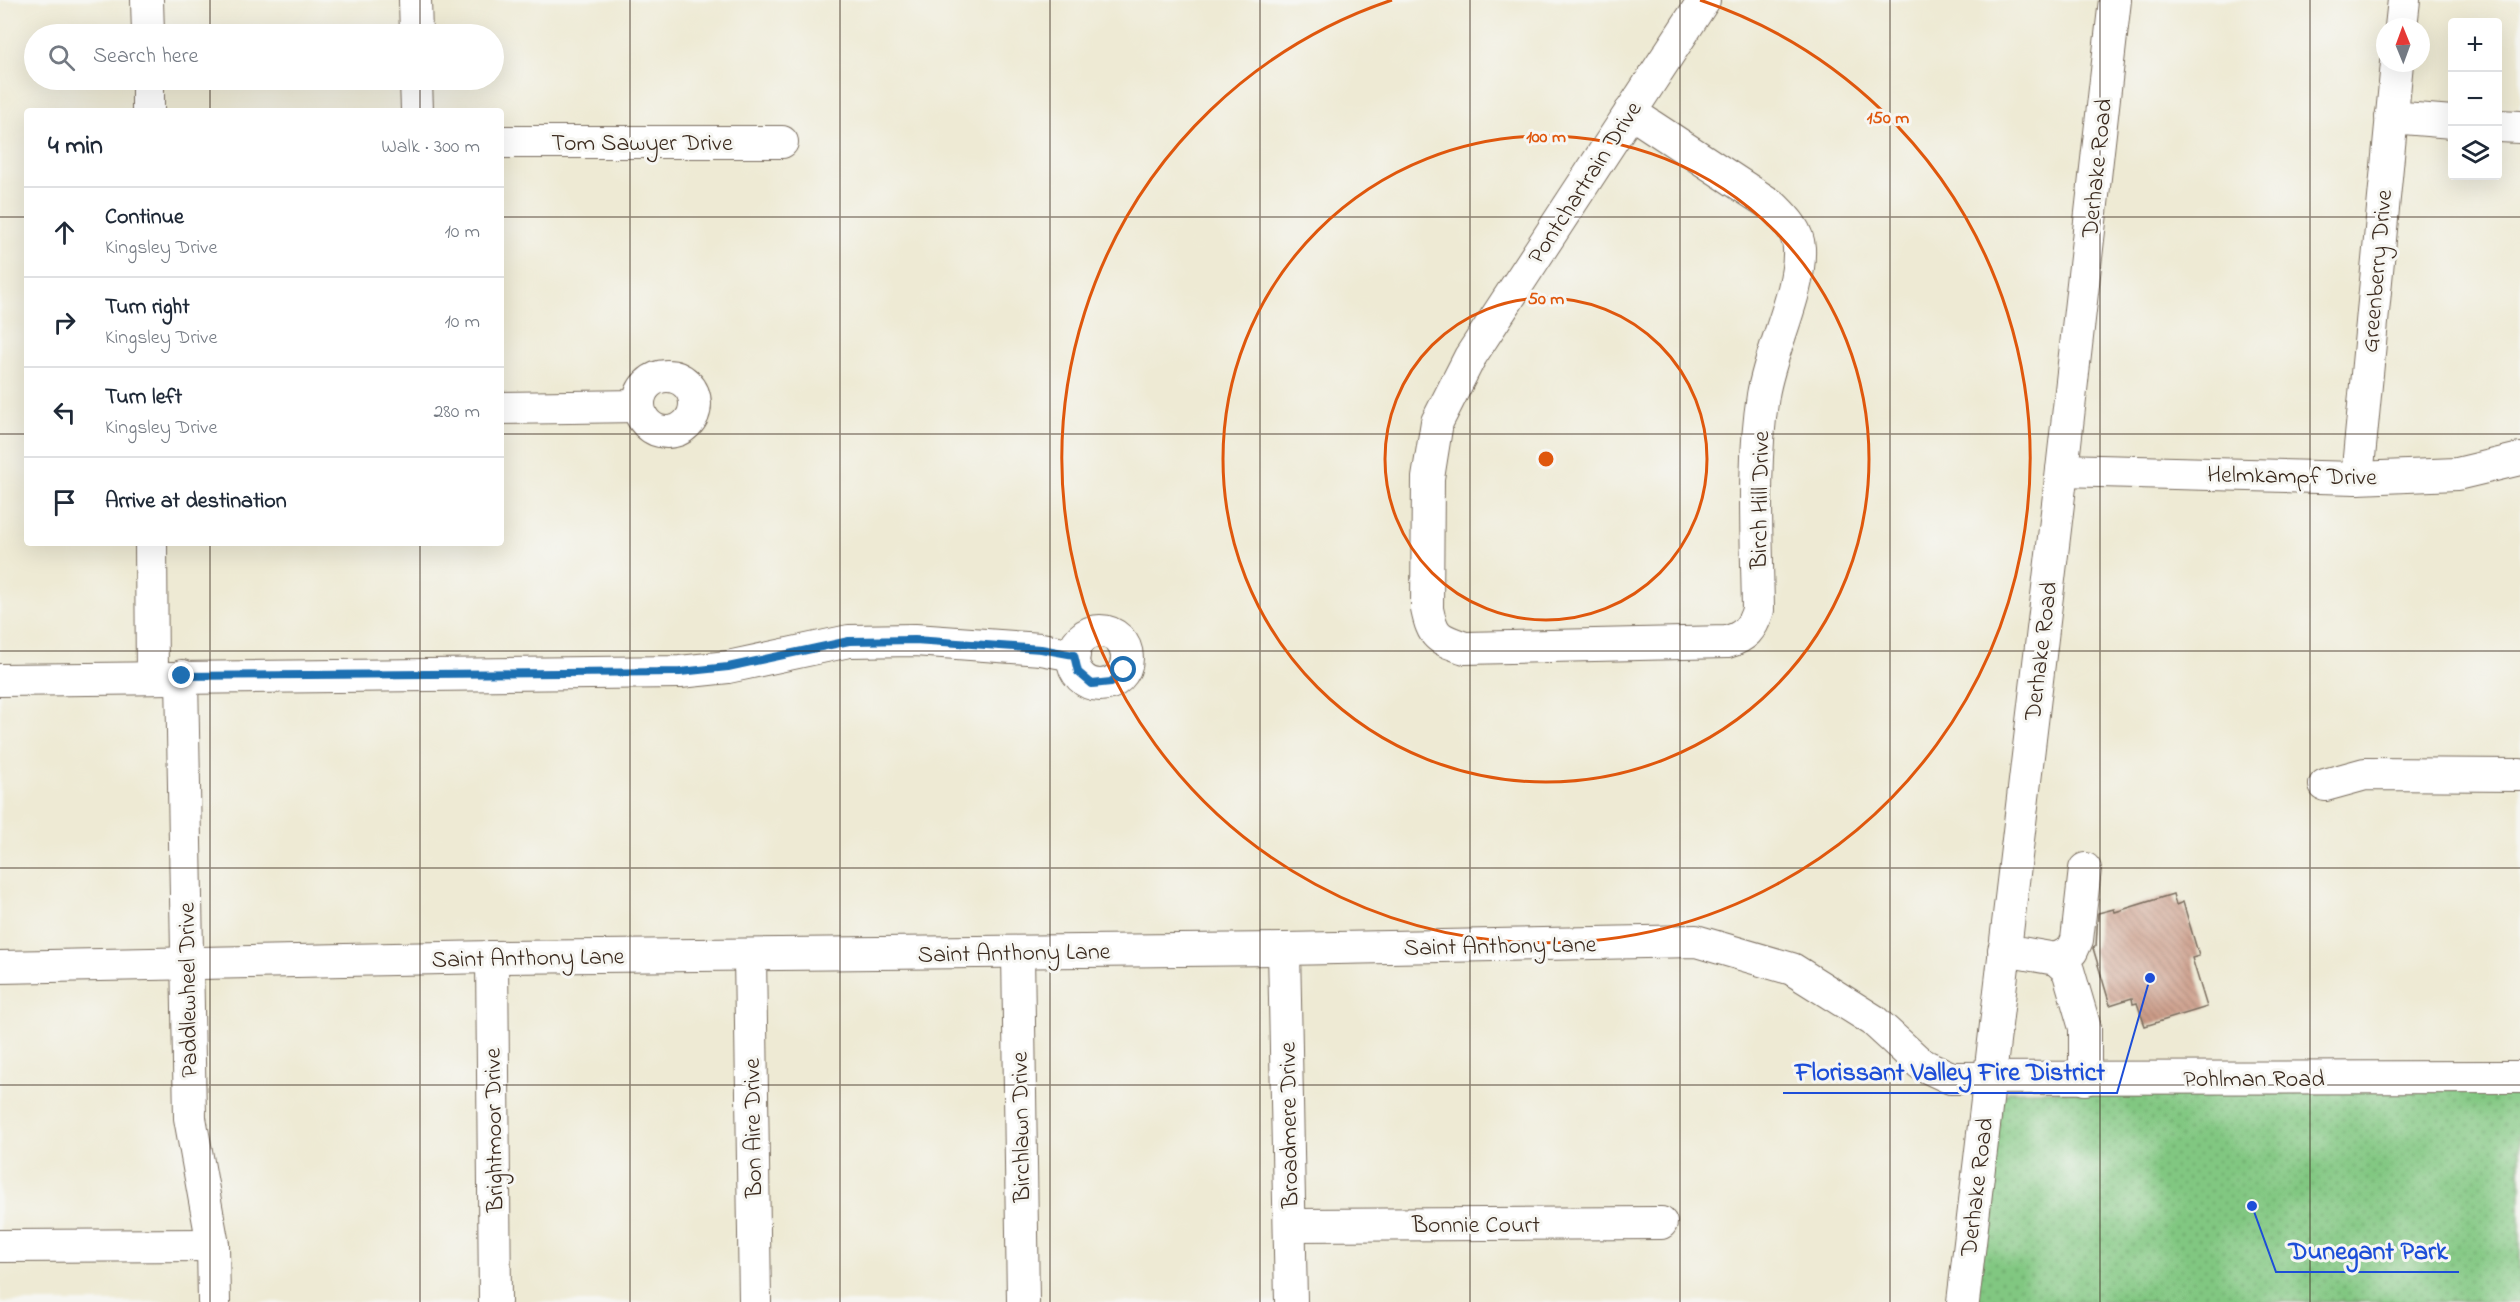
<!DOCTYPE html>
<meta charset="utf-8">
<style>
:root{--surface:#fff;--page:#f2f2f3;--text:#1f2937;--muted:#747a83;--line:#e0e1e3}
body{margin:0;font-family:"Indie Flower",sans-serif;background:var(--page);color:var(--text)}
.controls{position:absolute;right:18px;top:18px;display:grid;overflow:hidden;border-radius:6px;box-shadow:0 6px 24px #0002}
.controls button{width:54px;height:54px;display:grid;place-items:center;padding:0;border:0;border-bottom:2px solid var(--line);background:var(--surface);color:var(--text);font:30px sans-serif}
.compass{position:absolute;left:2376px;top:18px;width:54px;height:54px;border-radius:50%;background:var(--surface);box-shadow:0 6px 24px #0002;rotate:359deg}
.stop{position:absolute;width:18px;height:18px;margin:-14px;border:4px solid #1f6fb2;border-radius:50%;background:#fff}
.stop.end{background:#1f6fb2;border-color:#fff;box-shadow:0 2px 6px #0008}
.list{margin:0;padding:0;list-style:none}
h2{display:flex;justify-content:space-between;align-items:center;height:78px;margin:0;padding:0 24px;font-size:26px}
h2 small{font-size:20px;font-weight:400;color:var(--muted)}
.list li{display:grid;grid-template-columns:39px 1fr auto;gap:18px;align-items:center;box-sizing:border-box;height:90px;padding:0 24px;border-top:2px solid var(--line)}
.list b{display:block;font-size:22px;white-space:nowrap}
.list p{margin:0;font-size:20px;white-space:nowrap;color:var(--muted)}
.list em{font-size:20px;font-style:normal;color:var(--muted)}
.icon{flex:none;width:33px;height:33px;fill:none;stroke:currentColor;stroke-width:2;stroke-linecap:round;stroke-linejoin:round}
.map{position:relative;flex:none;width:2520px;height:1302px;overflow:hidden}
.search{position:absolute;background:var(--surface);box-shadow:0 6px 24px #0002;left:24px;top:24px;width:480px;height:66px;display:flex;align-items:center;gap:15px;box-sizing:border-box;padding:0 21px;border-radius:33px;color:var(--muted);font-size:22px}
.panel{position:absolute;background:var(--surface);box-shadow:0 6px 24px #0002;left:24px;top:108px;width:480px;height:438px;border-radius:6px}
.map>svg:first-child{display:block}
</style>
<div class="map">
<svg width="2520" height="1302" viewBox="0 0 2520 1302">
<defs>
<pattern id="park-dots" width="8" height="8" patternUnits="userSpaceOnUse" patternTransform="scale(1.5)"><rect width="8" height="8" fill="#81c781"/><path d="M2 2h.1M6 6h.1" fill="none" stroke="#6ba269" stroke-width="1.8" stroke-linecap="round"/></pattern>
<pattern id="building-back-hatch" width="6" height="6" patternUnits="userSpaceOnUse" patternTransform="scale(1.5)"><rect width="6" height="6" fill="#cc9c88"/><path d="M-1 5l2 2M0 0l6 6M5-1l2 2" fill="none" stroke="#a77f6f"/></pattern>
</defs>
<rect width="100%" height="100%" fill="#f6f6f2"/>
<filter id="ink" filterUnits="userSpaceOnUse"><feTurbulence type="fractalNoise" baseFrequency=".0167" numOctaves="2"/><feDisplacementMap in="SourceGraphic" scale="12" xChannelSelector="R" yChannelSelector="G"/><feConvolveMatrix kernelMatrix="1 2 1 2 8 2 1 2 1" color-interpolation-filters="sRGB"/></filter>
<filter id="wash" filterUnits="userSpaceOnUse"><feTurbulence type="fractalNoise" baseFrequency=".008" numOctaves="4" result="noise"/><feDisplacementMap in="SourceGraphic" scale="24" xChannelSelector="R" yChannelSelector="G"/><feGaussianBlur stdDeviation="1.35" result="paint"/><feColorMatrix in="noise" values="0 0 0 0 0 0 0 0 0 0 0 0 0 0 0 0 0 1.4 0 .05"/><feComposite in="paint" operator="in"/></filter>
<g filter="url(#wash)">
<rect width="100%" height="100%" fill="#eeead4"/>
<polygon fill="url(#park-dots)" stroke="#5e7850" stroke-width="1.5" points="2520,1089 2520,1302 1974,1302 2001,1097 2009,1091"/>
<g id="blocks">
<polygon fill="url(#building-back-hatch)" points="2173,894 2176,905 2183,902 2199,956 2192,958 2207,1007 2145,1026 2137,1003 2133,1004 2132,998 2110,1005 2093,948 2096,946 2098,913 2114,909 2115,912"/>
</g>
</g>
<g filter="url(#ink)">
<use href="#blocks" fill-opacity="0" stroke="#7a6d5e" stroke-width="1.5"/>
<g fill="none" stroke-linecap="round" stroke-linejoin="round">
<defs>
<g id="minor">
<polyline points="147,0 148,34"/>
<polyline points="415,0 416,34"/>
<polyline points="2401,27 2404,0"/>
<polyline points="148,80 148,111"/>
<polyline points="416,80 417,111"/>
<path d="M1630,112L1773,206C1785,218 1798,230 1799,248C1801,293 1771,347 1763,395C1752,465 1757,539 1758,610C1752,629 1745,637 1727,642L1465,648C1439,639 1433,638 1427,609L1428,478L1437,422L1470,357L1704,0"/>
<polyline points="2391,117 2452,122"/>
<polyline points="2498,126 2520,127"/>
<polyline points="501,142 782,142"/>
<circle cx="667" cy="404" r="28"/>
<polyline points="501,408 639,406"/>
<polyline points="2062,470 2357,478 2457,474 2520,459"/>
<polyline points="2357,478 2397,63"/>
<polyline points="151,543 152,677"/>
<circle cx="1100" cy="658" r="27"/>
<polyline points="182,676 190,1118 213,1245 214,1302"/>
<polyline points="0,680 680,672 728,667 849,641 915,640 1041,649 1074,655"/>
<polyline points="2325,785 2365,774 2520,775"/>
<polyline points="1284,949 1291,1302"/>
<polyline points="2004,950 2056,959 2068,970 2085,1028 2085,1079"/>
<polyline points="1018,952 1023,1302"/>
<polyline points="750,955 755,1302"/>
<polyline points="492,957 495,1302"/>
<polyline points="2056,959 2072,951 2077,940 2085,869"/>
<polyline points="0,967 492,957 1284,949 1696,941 1792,969 1873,1020 1921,1064 1951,1078 2520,1077"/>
<polyline points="1290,1225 1661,1223"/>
<polyline points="0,1246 213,1245"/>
<polyline points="1963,1302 2062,470 2115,0"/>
</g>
</defs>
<use href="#minor" stroke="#7a6d5e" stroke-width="34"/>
<use href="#minor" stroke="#fff" stroke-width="32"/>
</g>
</g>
<g fill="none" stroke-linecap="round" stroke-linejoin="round" filter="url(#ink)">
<polyline stroke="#1f6fb2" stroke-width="8" points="182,676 680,672 728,667 849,641 915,640 1041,649 1074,655 1078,672 1092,684 1111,682 1124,670"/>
</g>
<path fill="none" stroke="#3b2a1e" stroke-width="1.5" stroke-opacity="0.55" d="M210,0V34M420,0V34M630,0V1302M840,0V1302M1050,0V1302M1260,0V1302M1470,0V1302M1680,0V1302M1890,0V1302M2100,0V1302M2310,0V1302M210,80V111M420,80V111M0,217H27M501,217H2520M0,434H27M501,434H2520M210,543V1302M420,543V1302M0,651H2520M0,868H2520M0,1085H2520"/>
<g fill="none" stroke="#df570d" stroke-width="3">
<circle cx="1546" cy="459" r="161"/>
<circle cx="1546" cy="459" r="323"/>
<path d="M1700 0A484 484 0 1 1 1392 0"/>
</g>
<g text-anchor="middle" stroke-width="6" stroke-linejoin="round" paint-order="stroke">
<g font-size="24" fill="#3b2a1e" stroke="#f6f6f2">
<text x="642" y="150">Tom Sawyer Drive</text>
<text transform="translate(2096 168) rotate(-84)" y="8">Derhake Road</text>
<text transform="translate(1584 182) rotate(-57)" y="8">Pontchartrain Drive</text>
<text transform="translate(2376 271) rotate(-85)" y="8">Greenberry Drive</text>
<text transform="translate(2292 475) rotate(1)" y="8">Helmkampf Drive</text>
<text transform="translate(1759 500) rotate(-89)" y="8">Birch Hill Drive</text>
<text transform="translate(2040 651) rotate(-83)" y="8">Derhake Road</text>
<text transform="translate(1500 945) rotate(-1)" y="8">Saint Anthony Lane</text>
<text transform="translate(1014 952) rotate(-1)" y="8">Saint Anthony Lane</text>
<text transform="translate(528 957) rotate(-1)" y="8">Saint Anthony Lane</text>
<text transform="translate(187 990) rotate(-91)" y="8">Paddlewheel Drive</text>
<text x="2254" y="1086">Pohlman Road</text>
<text transform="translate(1288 1125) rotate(-91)" y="8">Broadmere Drive</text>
<text transform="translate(1020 1127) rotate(-91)" y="8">Birchlawn Drive</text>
<text transform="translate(752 1128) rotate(-91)" y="8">Bon Aire Drive</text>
<text transform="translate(493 1130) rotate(-91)" y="8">Brightmoor Drive</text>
<text transform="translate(1976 1187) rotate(-83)" y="8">Derhake Road</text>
<text x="1476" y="1232">Bonnie Court</text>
</g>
</g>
<circle cx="1546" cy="459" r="9" fill="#df570d" stroke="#f6f6f2" stroke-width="3"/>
<g font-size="18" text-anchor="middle" font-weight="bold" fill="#df570d" stroke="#f6f6f2" stroke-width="6" stroke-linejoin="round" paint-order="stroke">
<text x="1888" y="123">150 m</text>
<text x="1546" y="142">100 m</text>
<text x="1546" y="304">50 m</text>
</g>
<path fill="none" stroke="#1d4ed8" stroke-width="2" d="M2150 978L2117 1093H1783M2252 1206L2276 1272H2459"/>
<g fill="#1d4ed8" stroke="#f6f6f2" stroke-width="2">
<circle cx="2150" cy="978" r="6"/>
<circle cx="2252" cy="1206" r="6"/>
</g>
<g font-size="26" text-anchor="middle" font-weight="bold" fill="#1d4ed8" stroke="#f6f6f2" stroke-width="6" stroke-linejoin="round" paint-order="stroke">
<text x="1950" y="1080">Florissant Valley Fire District</text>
<text x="2368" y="1259">Dunegant Park</text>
</g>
</svg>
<div class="controls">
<button>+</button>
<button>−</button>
<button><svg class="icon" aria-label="layers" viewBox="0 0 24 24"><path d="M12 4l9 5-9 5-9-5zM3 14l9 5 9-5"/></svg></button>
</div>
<svg class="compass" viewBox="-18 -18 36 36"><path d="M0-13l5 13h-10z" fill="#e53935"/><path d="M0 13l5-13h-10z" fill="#747a83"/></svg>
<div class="stop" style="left:1124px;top:670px"></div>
<div class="stop end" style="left:182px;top:676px"></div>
<div class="search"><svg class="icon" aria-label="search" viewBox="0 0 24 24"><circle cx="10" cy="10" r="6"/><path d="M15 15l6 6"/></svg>Search here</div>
<section class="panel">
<h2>4 min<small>Walk · 300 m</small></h2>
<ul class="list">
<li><svg class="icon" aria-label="ahead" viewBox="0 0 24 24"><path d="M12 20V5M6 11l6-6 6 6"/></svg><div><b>Continue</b><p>Kingsley Drive</p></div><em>10 m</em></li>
<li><svg class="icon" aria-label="right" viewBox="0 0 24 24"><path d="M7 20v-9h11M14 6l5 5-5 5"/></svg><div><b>Turn right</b><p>Kingsley Drive</p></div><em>10 m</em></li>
<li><svg class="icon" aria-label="left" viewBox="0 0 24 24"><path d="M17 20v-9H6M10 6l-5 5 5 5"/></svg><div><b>Turn left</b><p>Kingsley Drive</p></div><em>280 m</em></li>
<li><svg class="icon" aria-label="arrive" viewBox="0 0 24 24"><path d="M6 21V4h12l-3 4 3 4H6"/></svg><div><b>Arrive at destination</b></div></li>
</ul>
</section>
</div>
